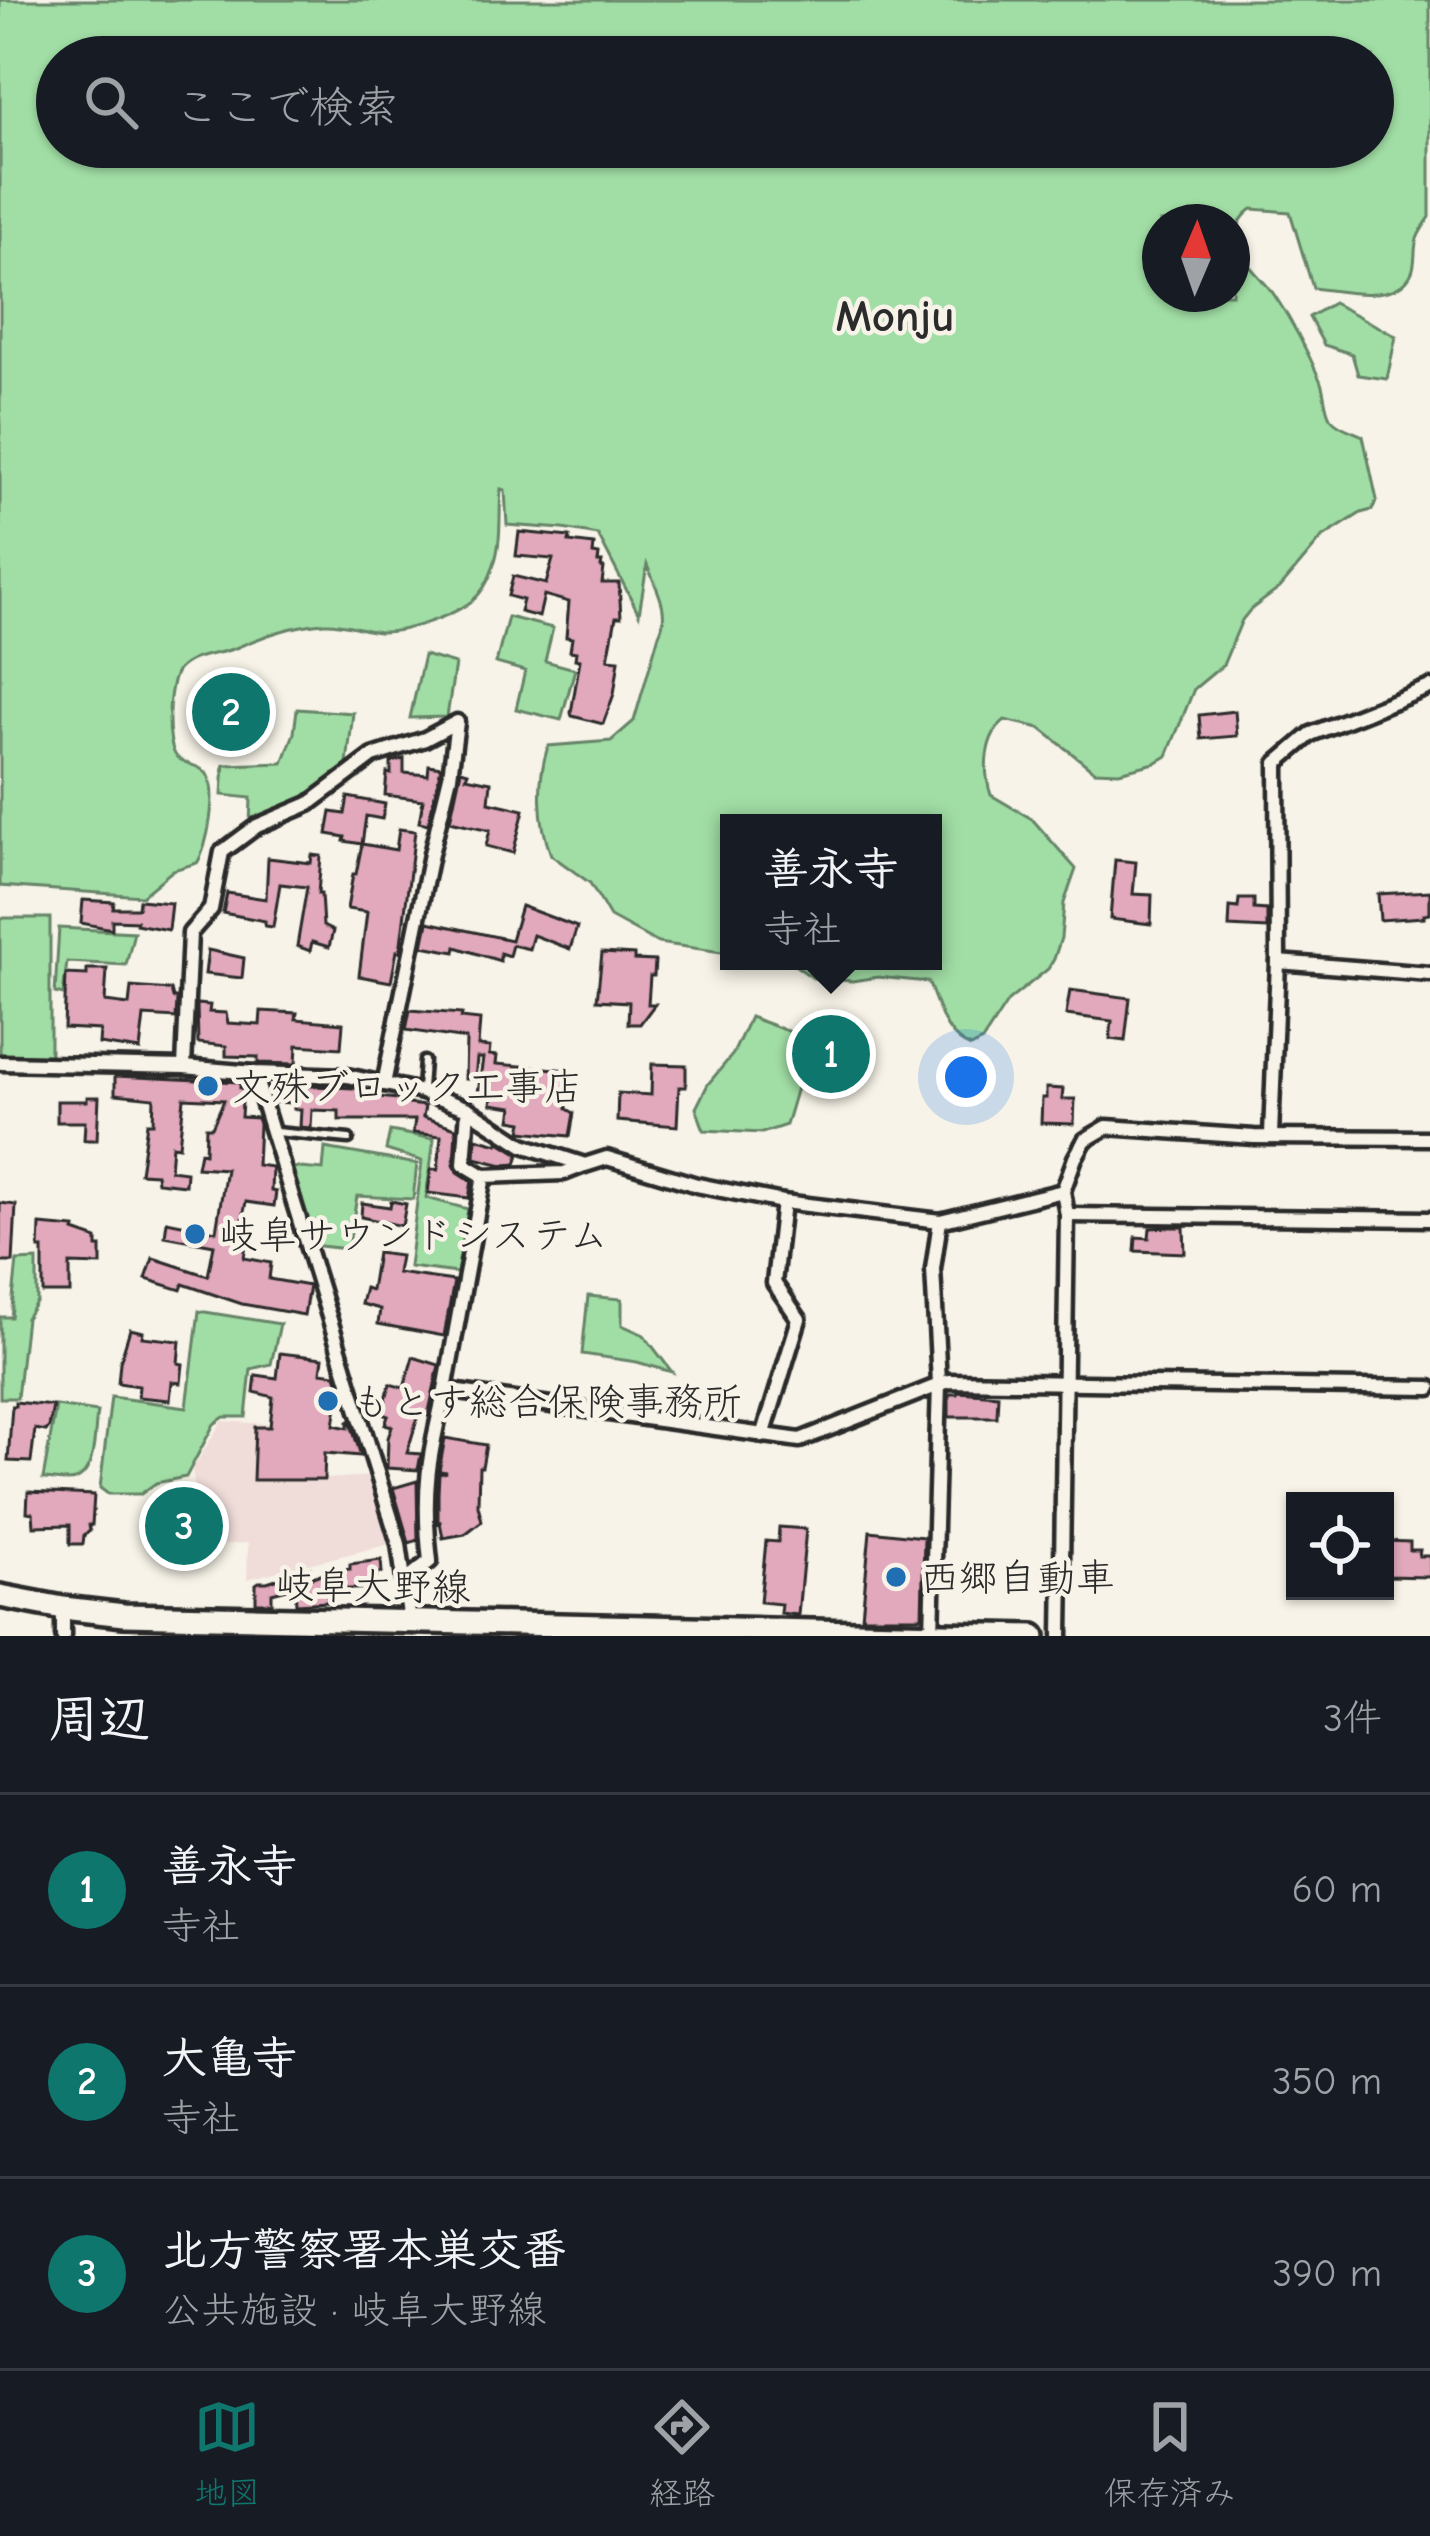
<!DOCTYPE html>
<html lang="ja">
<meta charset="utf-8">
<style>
:root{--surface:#171b24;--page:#20242c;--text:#f1f3f6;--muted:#9ea1a6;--line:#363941;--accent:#0f766e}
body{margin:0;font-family:"Comic Neue","Klee One",sans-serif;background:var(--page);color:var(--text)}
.controls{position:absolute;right:36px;bottom:36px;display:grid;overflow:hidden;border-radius:0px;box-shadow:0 3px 9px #0004}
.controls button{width:108px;height:108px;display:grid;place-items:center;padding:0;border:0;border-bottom:3px solid var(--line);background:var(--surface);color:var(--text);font:60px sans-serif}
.compass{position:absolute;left:1142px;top:204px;width:108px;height:108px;border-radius:50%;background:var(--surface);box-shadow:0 3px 9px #0004;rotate:2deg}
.you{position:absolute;left:966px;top:1077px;width:42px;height:42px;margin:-30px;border:9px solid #fff;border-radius:50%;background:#1a73e8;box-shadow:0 0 0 18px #1a73e833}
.badge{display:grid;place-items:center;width:78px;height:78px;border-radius:50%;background:var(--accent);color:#fff;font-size:39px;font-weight:700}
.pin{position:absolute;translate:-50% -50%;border:6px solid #fff;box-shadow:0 3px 12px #0006}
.popup{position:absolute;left:720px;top:814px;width:222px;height:156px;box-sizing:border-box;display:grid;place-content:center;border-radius:0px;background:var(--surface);filter:drop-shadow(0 3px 9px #0005);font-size:39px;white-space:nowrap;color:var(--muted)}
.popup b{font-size:45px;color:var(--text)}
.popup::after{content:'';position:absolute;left:50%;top:100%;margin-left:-24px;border:24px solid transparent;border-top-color:var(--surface)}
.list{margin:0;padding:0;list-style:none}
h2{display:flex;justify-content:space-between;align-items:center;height:156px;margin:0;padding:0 48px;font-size:51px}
h2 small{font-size:39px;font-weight:400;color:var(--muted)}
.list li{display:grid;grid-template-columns:78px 1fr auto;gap:36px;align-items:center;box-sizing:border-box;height:192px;padding:0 48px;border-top:3px solid var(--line)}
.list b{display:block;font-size:45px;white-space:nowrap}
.list p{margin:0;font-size:39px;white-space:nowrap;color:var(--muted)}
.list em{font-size:39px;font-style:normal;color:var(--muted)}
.icon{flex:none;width:66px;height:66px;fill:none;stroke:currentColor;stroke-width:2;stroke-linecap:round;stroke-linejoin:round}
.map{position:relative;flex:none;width:1430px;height:1636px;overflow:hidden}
.search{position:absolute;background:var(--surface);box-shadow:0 3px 9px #0004;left:36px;right:36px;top:36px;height:132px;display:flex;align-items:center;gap:30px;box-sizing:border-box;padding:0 42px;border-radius:66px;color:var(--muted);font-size:45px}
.sheet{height:732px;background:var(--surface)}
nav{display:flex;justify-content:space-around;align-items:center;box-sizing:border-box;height:168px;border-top:3px solid var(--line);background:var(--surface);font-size:33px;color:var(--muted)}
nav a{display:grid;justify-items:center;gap:6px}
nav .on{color:var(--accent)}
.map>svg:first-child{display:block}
</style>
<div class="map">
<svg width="1430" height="1636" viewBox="0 0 1430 1636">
<rect width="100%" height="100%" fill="#f7f3e8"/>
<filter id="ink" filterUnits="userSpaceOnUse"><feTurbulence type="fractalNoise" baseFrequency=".00833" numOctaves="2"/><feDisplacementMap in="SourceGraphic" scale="24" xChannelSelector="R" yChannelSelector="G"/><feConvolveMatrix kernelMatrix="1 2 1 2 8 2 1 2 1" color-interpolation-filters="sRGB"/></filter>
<g filter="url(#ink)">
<polygon fill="#f0ddda" points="222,1421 284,1425 327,1423 325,1479 371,1476 390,1544 247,1579 248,1543 205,1546 192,1470"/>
<g fill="#a1dea5" stroke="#668468" stroke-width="3" fill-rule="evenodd">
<path d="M0,0H1430V217C1425,225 1417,234 1416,243C1414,253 1416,262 1412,272C1398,305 1341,291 1313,288L1290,212L1252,209C1241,217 1235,227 1237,242C1241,263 1264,279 1275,296C1293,323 1307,350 1320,380C1325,391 1324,406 1330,417C1337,427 1353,431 1363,436L1377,500L1372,510L1361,513L1322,538L1280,588L1250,610L1242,620L1223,665L1194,689L1167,756L1155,763L1119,772L1094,771L1040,728L1005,720C984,737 983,771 991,795L1032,819L1076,869L1064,903L1061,938L1054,959L1048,969L1008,1001L982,1041L971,1047C944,1037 939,1007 928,982L878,977L852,981L813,978L789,961H933V823H729V953L658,943L610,917L590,883L551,855C538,821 537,780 548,746L611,741L634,721L659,634C671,611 656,588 647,565L639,614L598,535L563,529L507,525L505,490L501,489C499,512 502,537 495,561C492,572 487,585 479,594C463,614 404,633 379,632C360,630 344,622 325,623C294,625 266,635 238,647C218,656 195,653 179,669C167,681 165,745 177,757C185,766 200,764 207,774C218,790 208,848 197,863L173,870L142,896L0,886ZM57,57H1373V147H57ZM1160,222H1232V294H1160Z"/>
<polygon points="1333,303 1396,336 1387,379 1358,375 1352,354 1324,345 1309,317"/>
<polygon points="508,617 553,628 545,661 575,669 561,720 516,709 525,671 496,663"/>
<polygon points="424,655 455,664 447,717 410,718"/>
<polygon points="297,709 353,713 346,772 317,794 250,824 251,798 222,795 224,765 283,763 294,733"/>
<polygon points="0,918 50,918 50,1056 0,1054"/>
<polygon points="59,928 134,932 126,965 67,962 63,995 55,993"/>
<polygon points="750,1017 796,1034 804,1064 786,1125 762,1133 704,1130 696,1108 708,1084 733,1054"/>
<polygon points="390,1131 434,1139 426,1198 468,1209 457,1273 409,1267 422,1161 386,1150"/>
<polygon points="325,1148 417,1164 413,1199 357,1196 348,1249 311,1245 288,1167 323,1170"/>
<polygon points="37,1260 37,1301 26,1318 17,1398 0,1398 0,1317 11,1317 17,1261"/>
<polygon points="588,1296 622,1299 622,1325 644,1335 672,1372 637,1362 582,1354"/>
<polygon points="199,1311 280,1324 271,1364 251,1369 246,1417 224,1417 214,1424 186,1477 156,1483 141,1494 108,1494 100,1488 111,1397 187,1407"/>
<path d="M56,1406L97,1412C94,1431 97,1472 75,1480C67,1483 52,1479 43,1479Z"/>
</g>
<g fill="#e1a9bb" stroke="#2b2b2b" stroke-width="3">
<polygon points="519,532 570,537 569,542 594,545 593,554 599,555 598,562 602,562 601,567 604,568 602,583 619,583 621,617 616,617 608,659 619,660 614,694 603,724 572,716 571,713 580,660 575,659 576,652 570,651 572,638 566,637 569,602 544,595 539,617 520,612 523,600 508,596 513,576 546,584 553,559 516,556"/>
<polygon points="1235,711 1237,736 1201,739 1199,715"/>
<polygon points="404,759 404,773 428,775 429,765 441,767 428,824 419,822 423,800 385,795 387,773 391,774 391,762"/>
<polygon points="461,770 468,772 466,777 491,782 489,802 524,810 513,853 486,846 490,830 450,821"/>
<polygon points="348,797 385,804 382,819 366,816 362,844 396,850 399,829 415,831 400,952 397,951 391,982 359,976 367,912 347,909 353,874 356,874 362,844 344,841 345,837 327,834 331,812 345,814"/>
<polygon points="312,855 321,856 318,894 321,894 323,926 333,931 329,947 312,942 310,951 297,946 307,887 280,884 273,927 265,926 265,921 223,913 227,893 266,899 268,858 311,863"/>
<polygon points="1115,860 1136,862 1133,894 1152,895 1151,924 1110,919"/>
<polygon points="1430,891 1430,913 1424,914 1424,917 1380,920 1378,894"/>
<polygon points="1239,899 1254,899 1254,909 1267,910 1267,929 1229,927 1230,907 1238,908"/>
<polygon points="83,900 114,902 113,908 138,908 139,900 171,903 168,930 136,924 137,921 112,920 112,929 81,923"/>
<polygon points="521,906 577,927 570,949 533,935 529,949 512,945 509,956 500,953 500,961 456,947 455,952 423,946 428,922 511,940"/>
<polygon points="208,950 244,958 242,978 205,974"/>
<polygon points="602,953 634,955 634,960 655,961 654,976 650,976 648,1004 655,1004 640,1024 628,1024 629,1002 597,1000"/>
<polygon points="87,969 107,969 105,1002 129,1005 131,987 171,990 173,998 177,998 176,1018 144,1016 140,1050 99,1044 100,1030 64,1028 66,974 87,975"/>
<polygon points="1070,990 1130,998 1125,1041 1110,1039 1112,1021 1066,1015"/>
<polygon points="197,1004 210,1005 209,1012 226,1013 228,1023 260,1025 261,1011 297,1013 296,1019 343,1023 341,1048 297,1045 296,1064 258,1063 258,1057 226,1056 226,1046 198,1043"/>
<polygon points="410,1010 462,1014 461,1018 480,1020 478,1046 490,1047 489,1055 497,1056 496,1064 568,1070 567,1109 574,1113 570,1136 521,1131 523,1122 511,1120 513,1107 491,1104 492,1095 478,1093 483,1058 477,1058 475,1079 465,1079 466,1039 406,1030"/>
<polygon points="809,1029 853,1032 852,1045 856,1045 854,1064 850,1064 849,1075 805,1071"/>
<polygon points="652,1064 686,1065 686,1087 679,1087 677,1126 617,1121 618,1093 651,1095"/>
<polygon points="115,1076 240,1082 240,1088 243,1088 241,1117 257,1118 259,1124 257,1165 272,1167 271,1191 276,1192 274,1206 246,1202 240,1232 248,1233 244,1258 271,1263 269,1279 309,1286 304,1315 242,1304 183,1284 181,1290 146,1279 153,1258 208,1276 214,1245 165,1236 167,1221 216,1231 226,1169 197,1167 200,1152 205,1153 206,1127 212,1127 224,1100 184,1098 179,1146 172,1145 170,1170 186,1172 185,1185 157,1182 156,1174 140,1173 147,1123 153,1123 154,1098 115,1094"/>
<polygon points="273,1084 353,1088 359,1089 359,1095 407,1100 409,1104 425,1106 423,1117 456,1128 454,1164 458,1172 472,1181 469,1198 428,1193 431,1169 438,1170 441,1136 413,1133 415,1120 339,1120 339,1111 312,1110 311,1128 300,1127 301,1109 294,1109 294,1103 274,1102"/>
<polygon points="1046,1088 1063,1089 1062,1099 1075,1099 1074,1124 1041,1123 1042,1098 1046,1098"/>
<polygon points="87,1097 99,1097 97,1140 84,1140 85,1122 57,1122 57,1101 87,1101"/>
<polygon points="476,1138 498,1144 498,1141 519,1154 516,1164 503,1165 475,1158"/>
<polygon points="391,1201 406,1204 402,1226 361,1217 362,1203 390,1207"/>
<polygon points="0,1203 16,1205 13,1262 0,1262"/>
<polygon points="40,1225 75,1228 74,1231 97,1239 97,1247 101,1247 101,1265 70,1264 70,1293 43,1293 43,1249 39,1249"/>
<polygon points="1171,1227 1184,1227 1185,1253 1135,1251 1136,1237 1149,1238 1150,1228"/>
<polygon points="377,1253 400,1256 397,1273 454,1281 444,1336 378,1324 380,1309 361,1304 365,1288 371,1290"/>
<polygon points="130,1329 143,1332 142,1337 180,1341 178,1363 183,1364 181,1383 172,1382 170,1400 138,1397 139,1386 118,1383 120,1362"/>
<polygon points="280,1353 323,1358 321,1372 336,1374 340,1387 334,1425 348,1428 348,1422 350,1421 361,1456 325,1453 324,1480 253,1480 255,1427 270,1427 273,1397 254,1392 256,1375 277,1378"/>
<polygon points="413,1357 439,1365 428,1416 419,1413 407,1453 421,1454 418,1470 387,1468 388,1438 392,1426 385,1424 388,1416 382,1414 390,1384 404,1388"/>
<polygon points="958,1392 998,1395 997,1417 949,1417 949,1394 957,1394"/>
<polygon points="15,1402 53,1406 49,1427 46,1431 35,1429 31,1462 8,1461 12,1406 15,1406"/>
<polygon points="445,1438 486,1445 482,1467 479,1467 478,1505 482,1521 465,1534 443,1538 440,1522 438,1523 438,1494 439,1474 447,1472 439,1471"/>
<polygon points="417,1481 418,1540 409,1543 393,1488"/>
<polygon points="28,1492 94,1495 92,1525 89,1525 90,1531 84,1535 83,1544 70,1544 70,1525 34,1526 33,1513 27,1512"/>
<polygon points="779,1527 806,1529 798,1615 780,1613 781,1604 760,1602 766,1541 778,1542"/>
<polygon points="870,1531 924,1537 922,1617 862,1617"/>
<polygon points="1385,1541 1410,1542 1410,1550 1420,1550 1419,1556 1430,1556 1430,1577 1385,1576"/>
<polygon points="381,1560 382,1573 376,1573 377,1588 327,1590 328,1602 296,1604 295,1587 272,1593 272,1603 256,1603 256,1584 259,1582 267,1582 310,1568 313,1577 331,1570 350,1569 350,1564"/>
</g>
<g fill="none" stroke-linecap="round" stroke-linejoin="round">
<defs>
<g id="service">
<polyline points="422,1089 424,1061"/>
<polyline points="276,1132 349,1139"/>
</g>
<g id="minor">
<polyline points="1278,962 1430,974"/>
<polyline points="0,1063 184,1067 254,1073 347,1076 422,1092 468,1109 523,1145 585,1165 607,1158 697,1185 783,1202 940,1221 1063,1191"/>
<polyline points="184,1067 190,933 211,909 222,852 257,826 309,804 373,756 425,739 457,722 450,776 431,854 384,1084"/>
<polyline points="254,1073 399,1544 410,1622"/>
<polyline points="468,1109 464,1164 484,1176"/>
<polyline points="1271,1135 1278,962 1277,763 1311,734 1430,687"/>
<polyline points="1067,1215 1430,1219"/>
<polyline points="445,1390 484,1176 564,1173 582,1166"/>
<polyline points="763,1436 799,1319 774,1283 783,1202"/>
<path d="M405,1581L430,1561C422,1491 429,1456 445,1390L800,1440L949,1381L1430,1388"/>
<polyline points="932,1633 939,1383 933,1269 940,1221"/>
<polyline points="63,1636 63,1608"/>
<polyline points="1061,1636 1067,1215 1063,1191 1075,1158 1085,1140 1107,1127 1254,1137 1430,1138"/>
</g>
<polyline id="primary" points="0,1596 63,1608 124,1615 1034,1636"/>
</defs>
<use href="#service" stroke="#2b2b2b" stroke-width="15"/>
<use href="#minor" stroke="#2b2b2b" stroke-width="21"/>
<use href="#primary" stroke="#2b2b2b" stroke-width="30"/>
<use href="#service" stroke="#f7f3e8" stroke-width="6"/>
<use href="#minor" stroke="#f7f3e8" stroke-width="12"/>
<use href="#primary" stroke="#f7f3e8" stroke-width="21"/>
</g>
</g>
<g fill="#1f6fb2" stroke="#f7f3e8" stroke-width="4.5">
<circle cx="208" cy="1086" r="12"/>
<circle cx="195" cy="1234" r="12"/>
<circle cx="328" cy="1401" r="12"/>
<circle cx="896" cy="1577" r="12"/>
</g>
<g text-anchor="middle" stroke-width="9" stroke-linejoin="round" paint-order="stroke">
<g font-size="39" fill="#2b2b2b" stroke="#f7f3e8" text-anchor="start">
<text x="232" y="1100">文殊ブロック工事店</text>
<text x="219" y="1248">岐阜サウンドシステム</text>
<text x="352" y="1415">もとす総合保険事務所</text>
<text x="920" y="1591">西郷自動車</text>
</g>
<g font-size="39" fill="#2b2b2b" stroke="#f7f3e8">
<text transform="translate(373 1585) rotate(1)" y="14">岐阜大野線</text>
</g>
<g font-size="45" font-weight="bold" fill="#2b2b2b" stroke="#f7f3e8">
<text x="895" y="331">Monju</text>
</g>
</g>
</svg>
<div class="controls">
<button><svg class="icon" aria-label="locate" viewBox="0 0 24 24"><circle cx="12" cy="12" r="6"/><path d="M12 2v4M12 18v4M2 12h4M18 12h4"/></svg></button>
</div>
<svg class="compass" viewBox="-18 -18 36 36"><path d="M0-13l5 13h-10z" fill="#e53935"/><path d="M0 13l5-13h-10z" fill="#9ea1a6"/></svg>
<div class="you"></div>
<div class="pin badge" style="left:831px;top:1054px">1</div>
<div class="popup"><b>善永寺</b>寺社</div>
<div class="pin badge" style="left:231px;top:712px">2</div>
<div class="pin badge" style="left:184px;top:1526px">3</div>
<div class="search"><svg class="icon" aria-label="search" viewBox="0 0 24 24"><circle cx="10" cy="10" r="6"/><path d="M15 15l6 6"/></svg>ここで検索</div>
</div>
<section class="sheet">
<h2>周辺<small>3件</small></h2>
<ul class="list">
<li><span class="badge">1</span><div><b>善永寺</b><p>寺社</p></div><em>60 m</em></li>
<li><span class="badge">2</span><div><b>大亀寺</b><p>寺社</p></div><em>350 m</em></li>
<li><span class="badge">3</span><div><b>北方警察署本巣交番</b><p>公共施設 · 岐阜大野線</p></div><em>390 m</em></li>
</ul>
</section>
<nav>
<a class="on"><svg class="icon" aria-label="map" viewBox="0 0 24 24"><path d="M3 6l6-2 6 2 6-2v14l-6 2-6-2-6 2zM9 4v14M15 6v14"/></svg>地図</a>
<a><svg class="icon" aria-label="directions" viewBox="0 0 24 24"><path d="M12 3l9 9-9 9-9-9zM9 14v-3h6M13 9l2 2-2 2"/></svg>経路</a>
<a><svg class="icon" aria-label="saved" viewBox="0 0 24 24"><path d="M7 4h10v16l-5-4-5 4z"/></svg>保存済み</a>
</nav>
